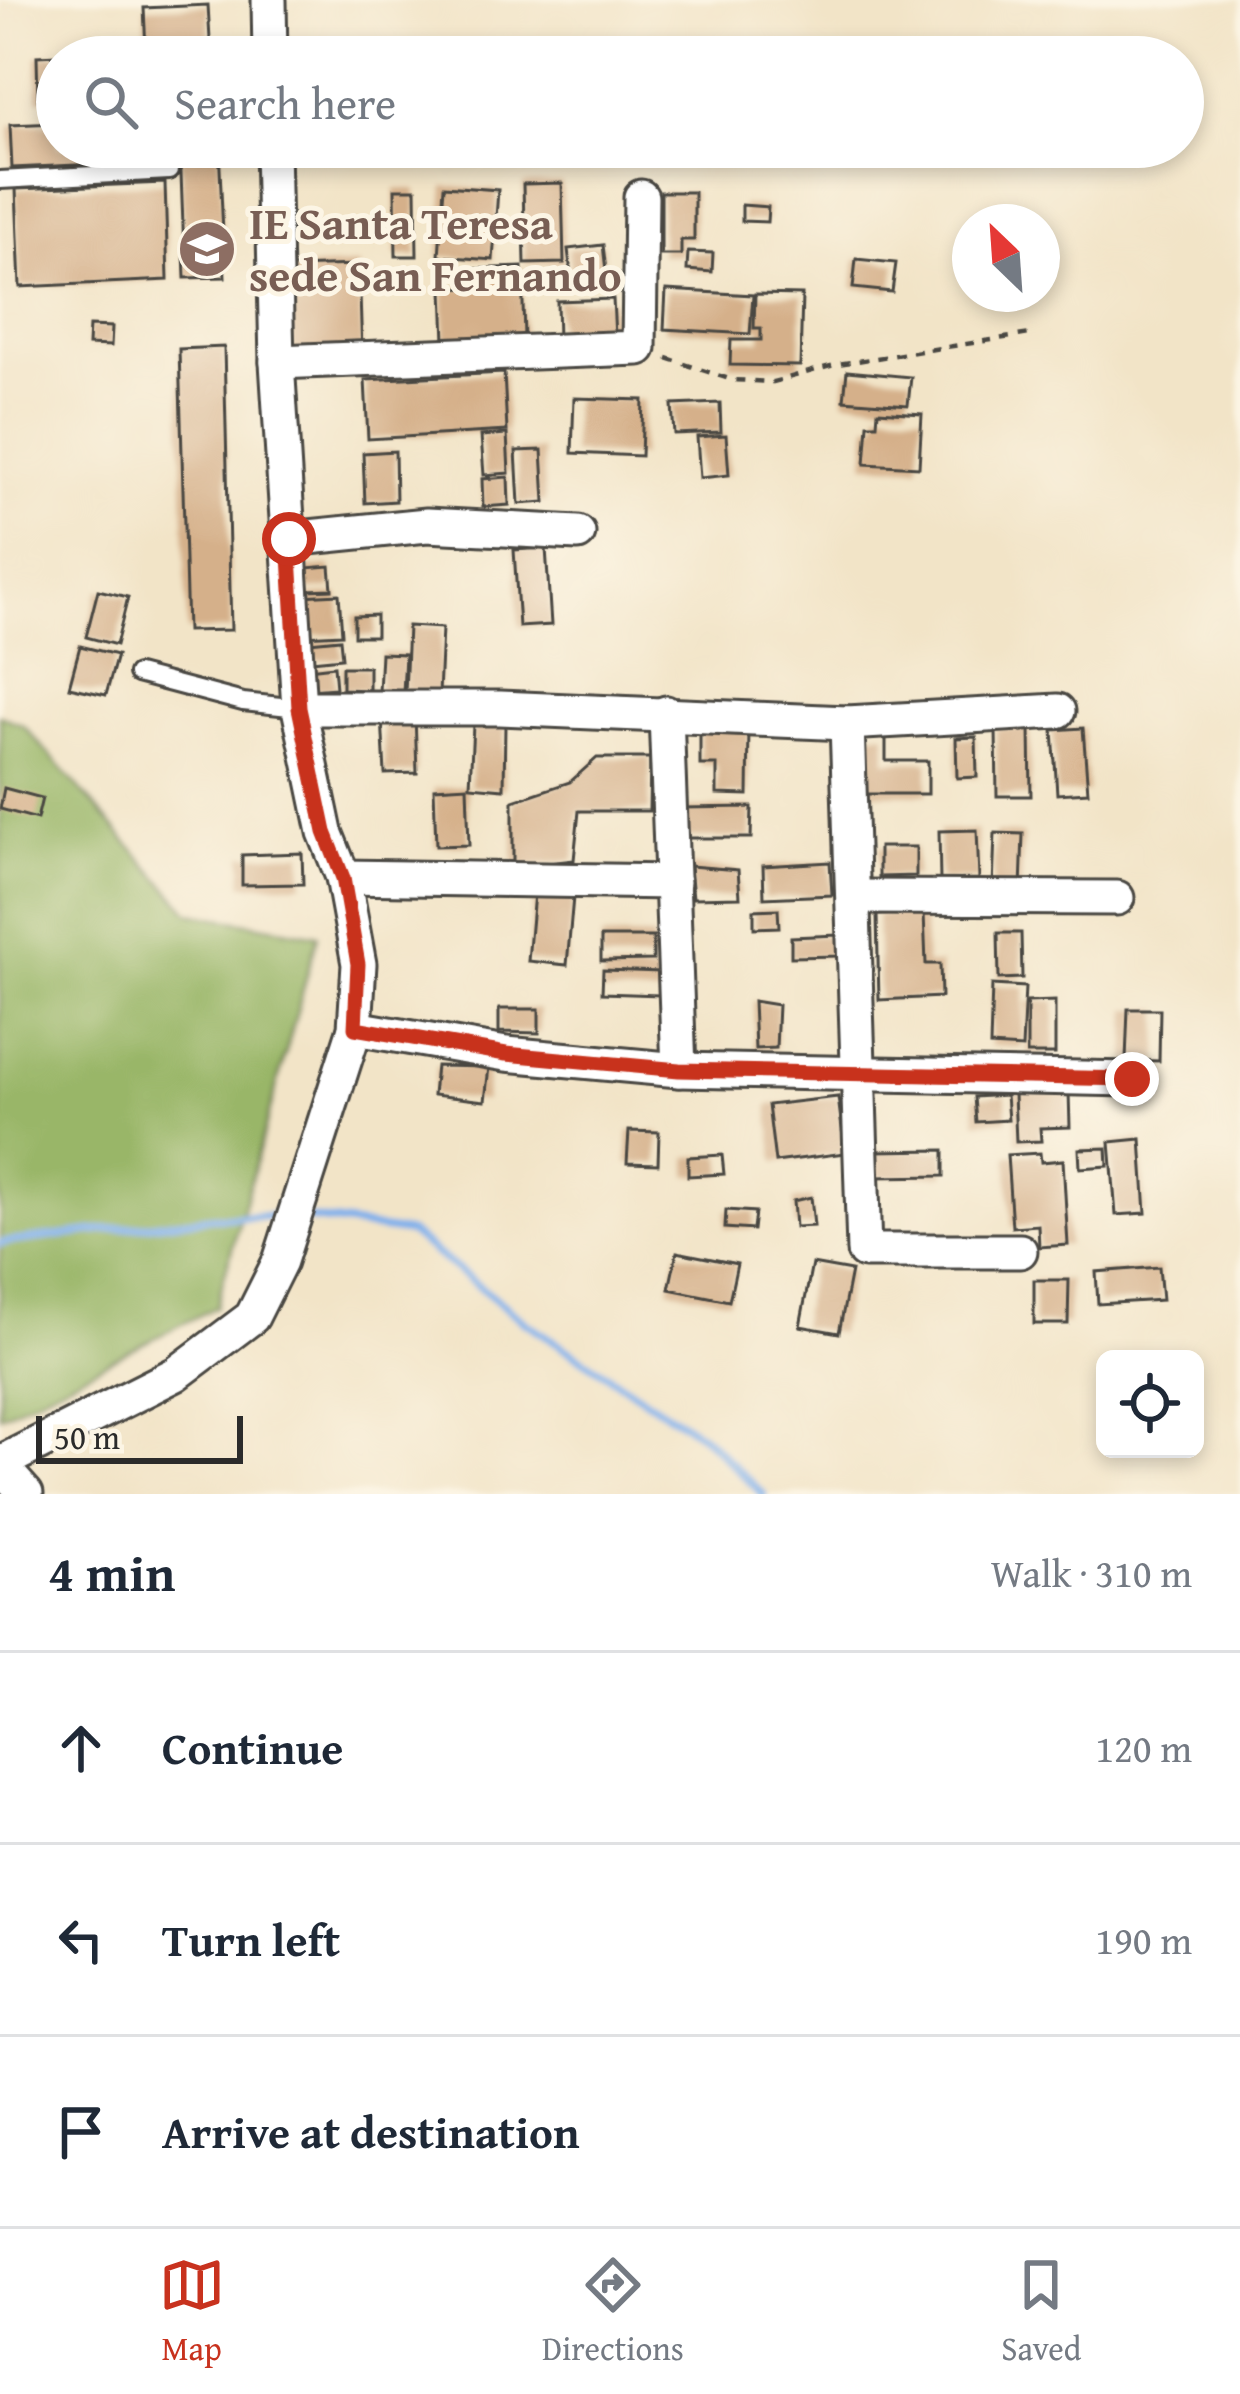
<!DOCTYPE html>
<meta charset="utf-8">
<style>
:root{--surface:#fff;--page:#f6f6f7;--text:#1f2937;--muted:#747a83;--line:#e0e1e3;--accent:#c8321e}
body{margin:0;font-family:"Gentium Book Plus",serif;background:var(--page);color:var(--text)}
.controls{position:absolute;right:36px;bottom:36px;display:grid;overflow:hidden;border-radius:18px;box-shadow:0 6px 18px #0003}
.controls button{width:108px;height:108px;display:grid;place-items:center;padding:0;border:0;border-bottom:3px solid var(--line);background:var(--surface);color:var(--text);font:60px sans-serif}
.compass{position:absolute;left:952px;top:204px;width:108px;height:108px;border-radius:50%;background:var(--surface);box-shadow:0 6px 18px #0003;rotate:335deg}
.scale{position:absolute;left:36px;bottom:30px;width:207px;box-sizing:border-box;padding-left:12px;border:6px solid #2b2b2b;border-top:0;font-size:33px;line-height:42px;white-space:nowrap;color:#2b2b2b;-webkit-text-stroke:9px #fcf5e5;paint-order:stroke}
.stop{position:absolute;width:36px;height:36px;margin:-27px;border:9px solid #c8321e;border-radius:50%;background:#fff}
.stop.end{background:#c8321e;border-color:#fff;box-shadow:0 3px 12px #0008}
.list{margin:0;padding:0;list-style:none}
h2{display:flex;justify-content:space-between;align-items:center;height:156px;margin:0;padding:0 48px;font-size:51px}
h2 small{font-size:39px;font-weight:400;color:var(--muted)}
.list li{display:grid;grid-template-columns:78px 1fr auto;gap:36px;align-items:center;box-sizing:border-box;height:192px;padding:0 48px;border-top:3px solid var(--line)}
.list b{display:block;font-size:45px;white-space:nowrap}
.list em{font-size:39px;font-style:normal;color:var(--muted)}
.icon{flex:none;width:66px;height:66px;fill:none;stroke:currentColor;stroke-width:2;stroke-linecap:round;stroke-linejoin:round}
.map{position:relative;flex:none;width:1240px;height:1494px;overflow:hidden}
.search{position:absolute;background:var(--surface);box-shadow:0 6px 18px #0003;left:36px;right:36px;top:36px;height:132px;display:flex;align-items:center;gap:30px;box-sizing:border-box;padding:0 42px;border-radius:66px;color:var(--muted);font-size:45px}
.sheet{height:732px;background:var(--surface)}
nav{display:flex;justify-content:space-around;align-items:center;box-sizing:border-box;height:168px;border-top:3px solid var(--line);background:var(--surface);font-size:33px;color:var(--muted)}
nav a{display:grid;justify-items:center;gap:6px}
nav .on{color:var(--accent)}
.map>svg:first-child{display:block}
</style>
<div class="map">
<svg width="1240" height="1494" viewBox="0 0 1240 1494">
<rect width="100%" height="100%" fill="#fcf5e5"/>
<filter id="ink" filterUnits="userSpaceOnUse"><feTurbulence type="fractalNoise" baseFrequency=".00833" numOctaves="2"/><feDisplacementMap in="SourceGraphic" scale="24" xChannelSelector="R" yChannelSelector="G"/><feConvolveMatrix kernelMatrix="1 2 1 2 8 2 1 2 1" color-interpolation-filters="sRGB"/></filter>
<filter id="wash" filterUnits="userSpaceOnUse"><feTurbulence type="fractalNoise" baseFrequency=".004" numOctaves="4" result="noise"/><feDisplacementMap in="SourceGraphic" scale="48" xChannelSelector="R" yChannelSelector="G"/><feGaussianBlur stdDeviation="2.7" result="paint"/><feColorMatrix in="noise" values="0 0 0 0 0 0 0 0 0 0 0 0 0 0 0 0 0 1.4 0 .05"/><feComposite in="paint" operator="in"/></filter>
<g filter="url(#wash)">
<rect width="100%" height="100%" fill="#f2e4c7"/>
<polygon fill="#99b668" stroke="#62704a" stroke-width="3" points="0,715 24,726 190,913 318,935 216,1307 0,1416"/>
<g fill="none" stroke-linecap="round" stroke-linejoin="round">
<g stroke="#80b0eb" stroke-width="8">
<polyline points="305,1218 410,1233 525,1322 704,1437 763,1494"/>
<polyline points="0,1243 213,1217 285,1216"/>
</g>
</g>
<g id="blocks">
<g fill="#d5b08a">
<polygon points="208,5 211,57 175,57 175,47 146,49 144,8"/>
<polygon points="161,50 161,57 94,57 94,53"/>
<polygon points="57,55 57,99 38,100 37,56"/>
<polygon points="57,123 57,147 162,147 163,161 12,168 10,125"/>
<polygon points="180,147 219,147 225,277 185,278"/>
<polygon points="165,183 168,280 20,287 16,189"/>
<polygon points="562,183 564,263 525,264 523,184"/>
<polygon points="444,186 498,190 493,260 439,256"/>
<polygon points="395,189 416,189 417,256 396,256"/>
<polygon points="661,192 694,192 694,240 681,240 681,255 661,255"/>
<polygon points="742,205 768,207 767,222 742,221"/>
<polygon points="603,245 607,279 572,282 568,249"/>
<polygon points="688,252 713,253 712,272 687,270"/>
<polygon points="856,259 896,263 892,292 853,288"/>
<polygon points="359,265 362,354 291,356 289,267"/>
<polygon points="522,267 524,339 445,342 443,289 470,288 469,269"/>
<polygon points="666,290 753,295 750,334 664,329"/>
<polygon points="755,294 802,295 800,366 730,365 731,340 761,340 761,328 754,328"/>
<polygon points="613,299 615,337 558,341 557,301"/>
<polygon points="89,326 112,327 111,346 88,345"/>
<polygon points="224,347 231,630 187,631 179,349"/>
<polygon points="847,371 911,377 908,405 844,400"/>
<polygon points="504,373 507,431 368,439 365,380"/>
<polygon points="574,398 643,400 641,456 572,453"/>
<polygon points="720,403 721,432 674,434 672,405"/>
<polygon points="878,411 922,414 919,467 865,464 868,424 877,424"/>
<polygon points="507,434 509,473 484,475 481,436"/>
<polygon points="726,435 729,475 700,478 697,437"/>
<polygon points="542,450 545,502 519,504 516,451"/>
<polygon points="395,451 396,501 365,503 363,453"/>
<polygon points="508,477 509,505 483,507 482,479"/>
<polygon points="546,548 551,625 519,627 514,550"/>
<polygon points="330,566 332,589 307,590 305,568"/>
<polygon points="98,590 128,597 116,645 86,637"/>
<polygon points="339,594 342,634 303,636 301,596"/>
<polygon points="376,615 376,636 354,636 354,616"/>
<polygon points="408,626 442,628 439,694 405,693"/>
<polygon points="340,639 342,658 311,661 309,642"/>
<polygon points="80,646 117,655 106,695 69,687"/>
<polygon points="381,653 405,654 403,693 379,692"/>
<polygon points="334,666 336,688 310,690 308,669"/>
<polygon points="342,667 369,667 369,690 342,689"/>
<polygon points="415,715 417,773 385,774 382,716"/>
<polygon points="473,725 505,725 504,789 470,786"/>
<polygon points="700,725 749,726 748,795 717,794 717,765 700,765"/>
<polygon points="1083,728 1088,792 1057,794 1053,730"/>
<polygon points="996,729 1030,729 1031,796 997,796"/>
<polygon points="886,733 886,761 928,761 928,794 866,794 859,734"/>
<polygon points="976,737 977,777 957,778 956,738"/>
<polygon points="597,758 650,758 649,811 579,811 574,860 513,867 513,801 570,782"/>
<polygon points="467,786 469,845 436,846 434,788"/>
<polygon points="4,788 42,798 37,819 0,809"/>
<polygon points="752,807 751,838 680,838 680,808"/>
<polygon points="977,830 979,879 940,880 939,831"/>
<polygon points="995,833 1023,834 1021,888 993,887"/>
<polygon points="879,847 916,847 916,876 879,877"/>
<polygon points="302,853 303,884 242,885 242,855"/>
<polygon points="830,862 832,895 764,898 763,866"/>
<polygon points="690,866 738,870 740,897 693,898"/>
<polygon points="534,893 573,897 567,965 528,961"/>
<polygon points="778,909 779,927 754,928 754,910"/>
<polygon points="924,913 926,964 940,964 941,997 879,1000 877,915"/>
<polygon points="998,933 1021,933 1022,978 999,979"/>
<polygon points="838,935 839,956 791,957 791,937"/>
<polygon points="601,937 653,937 653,960 601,961"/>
<polygon points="603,970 661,972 660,995 602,993"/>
<polygon points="992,985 1025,987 1022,1048 990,1046"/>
<polygon points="753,1001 778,1005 776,1048 755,1049"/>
<polygon points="1055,1001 1055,1054 1027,1054 1027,1002"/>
<polygon points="499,1009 539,1009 539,1033 499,1032"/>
<polygon points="1128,1009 1160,1009 1159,1061 1126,1060"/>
<polygon points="436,1066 489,1067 485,1101 433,1095"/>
<polygon points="1069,1092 1070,1127 1040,1128 1041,1141 1016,1142 1014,1094"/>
<polygon points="1006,1095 1008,1120 976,1122 974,1097"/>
<polygon points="838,1097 845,1153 775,1162 768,1105"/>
<polygon points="629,1131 659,1132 658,1164 627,1163"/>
<polygon points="1141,1139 1146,1213 1116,1215 1110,1142"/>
<polygon points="1107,1148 1108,1166 1080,1168 1079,1149"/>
<polygon points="944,1150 944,1176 873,1177 872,1151"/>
<polygon points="1040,1153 1041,1162 1063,1160 1068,1245 1039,1247 1038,1225 1012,1227 1007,1155"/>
<polygon points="722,1155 724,1174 688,1176 688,1157"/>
<polygon points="811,1197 814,1226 795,1227 793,1201"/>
<polygon points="726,1210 755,1212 753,1230 725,1228"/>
<polygon points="677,1252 737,1264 729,1301 669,1289"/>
<polygon points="812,1264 851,1271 839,1333 800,1326"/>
<polygon points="1159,1267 1162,1300 1098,1304 1096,1272"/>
<polygon points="1034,1280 1069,1280 1068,1324 1034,1324"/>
</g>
</g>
</g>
<g filter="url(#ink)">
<use href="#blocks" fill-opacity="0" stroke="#494742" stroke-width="3"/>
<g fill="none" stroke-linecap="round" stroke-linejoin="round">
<defs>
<g id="lane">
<polyline points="0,180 169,171"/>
<polyline points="137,674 243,702 299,708"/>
</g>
<g id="street">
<polyline points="269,0 270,57"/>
<polyline points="277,362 639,348 641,197"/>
<polyline points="289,539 427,525 578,533"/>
<polyline points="299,708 500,708 847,723 1058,711"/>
<polyline points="666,713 679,1070"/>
<polyline points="847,723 864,1251 1020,1251"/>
<polyline points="343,877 673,882"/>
<polyline points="856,897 1117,898"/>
<polyline points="355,1028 506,1054 679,1070 1132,1079"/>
<polyline points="0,1463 176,1374 252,1317 280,1261 355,1028 359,964 343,877 325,832 299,708 277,362 272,147"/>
<polyline points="0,1465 26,1494"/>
</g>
</defs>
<use href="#lane" stroke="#494742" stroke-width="22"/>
<use href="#street" stroke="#494742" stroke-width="39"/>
<polyline stroke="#494742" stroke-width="4.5" stroke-dasharray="9 9" stroke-linecap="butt" points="667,358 732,380 773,382 838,364 1030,334"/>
<use href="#lane" stroke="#fff" stroke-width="16"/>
<use href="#street" stroke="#fff" stroke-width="33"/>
</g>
</g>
<g fill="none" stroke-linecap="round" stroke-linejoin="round" filter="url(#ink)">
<polyline stroke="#c8321e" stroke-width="15" points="289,539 299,708 325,832 343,878 358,964 355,1028 506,1054 679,1070 1132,1079"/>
</g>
<defs>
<symbol id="school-disc" viewBox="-11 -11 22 22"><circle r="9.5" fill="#8d6e63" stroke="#fcf5e5"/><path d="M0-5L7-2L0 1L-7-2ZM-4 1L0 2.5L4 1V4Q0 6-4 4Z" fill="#fff"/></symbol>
</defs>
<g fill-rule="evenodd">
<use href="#school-disc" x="174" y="216" width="66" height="66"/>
</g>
<g text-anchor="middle" stroke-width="10" stroke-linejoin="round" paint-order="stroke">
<g font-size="45" font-weight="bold" fill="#785e54" stroke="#fcf5e5" text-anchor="start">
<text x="249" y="239">IE Santa Teresa<tspan x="249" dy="52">sede San Fernando</tspan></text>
</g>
</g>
</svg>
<div class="controls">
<button><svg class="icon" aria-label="locate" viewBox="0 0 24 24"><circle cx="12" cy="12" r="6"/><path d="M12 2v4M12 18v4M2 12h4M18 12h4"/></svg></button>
</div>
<svg class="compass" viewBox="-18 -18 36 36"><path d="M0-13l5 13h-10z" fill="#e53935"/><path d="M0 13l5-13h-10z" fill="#747a83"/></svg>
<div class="scale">50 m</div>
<div class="stop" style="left:289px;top:539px"></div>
<div class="stop end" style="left:1132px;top:1079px"></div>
<div class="search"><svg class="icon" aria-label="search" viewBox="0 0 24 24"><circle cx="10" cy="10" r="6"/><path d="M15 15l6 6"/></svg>Search here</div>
</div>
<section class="sheet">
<h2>4 min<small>Walk · 310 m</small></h2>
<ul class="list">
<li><svg class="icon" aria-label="ahead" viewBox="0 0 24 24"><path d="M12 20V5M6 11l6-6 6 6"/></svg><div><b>Continue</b></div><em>120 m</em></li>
<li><svg class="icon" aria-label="left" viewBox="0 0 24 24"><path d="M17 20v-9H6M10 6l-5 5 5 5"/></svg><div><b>Turn left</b></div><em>190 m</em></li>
<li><svg class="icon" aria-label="arrive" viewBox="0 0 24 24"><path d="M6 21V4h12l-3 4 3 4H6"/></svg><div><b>Arrive at destination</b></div></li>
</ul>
</section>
<nav>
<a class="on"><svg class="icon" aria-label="map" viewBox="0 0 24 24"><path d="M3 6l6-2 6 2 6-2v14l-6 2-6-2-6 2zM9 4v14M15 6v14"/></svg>Map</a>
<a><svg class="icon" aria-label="directions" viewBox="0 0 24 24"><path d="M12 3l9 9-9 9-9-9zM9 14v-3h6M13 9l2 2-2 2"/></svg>Directions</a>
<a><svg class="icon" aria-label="saved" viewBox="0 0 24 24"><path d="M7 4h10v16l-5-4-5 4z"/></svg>Saved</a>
</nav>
